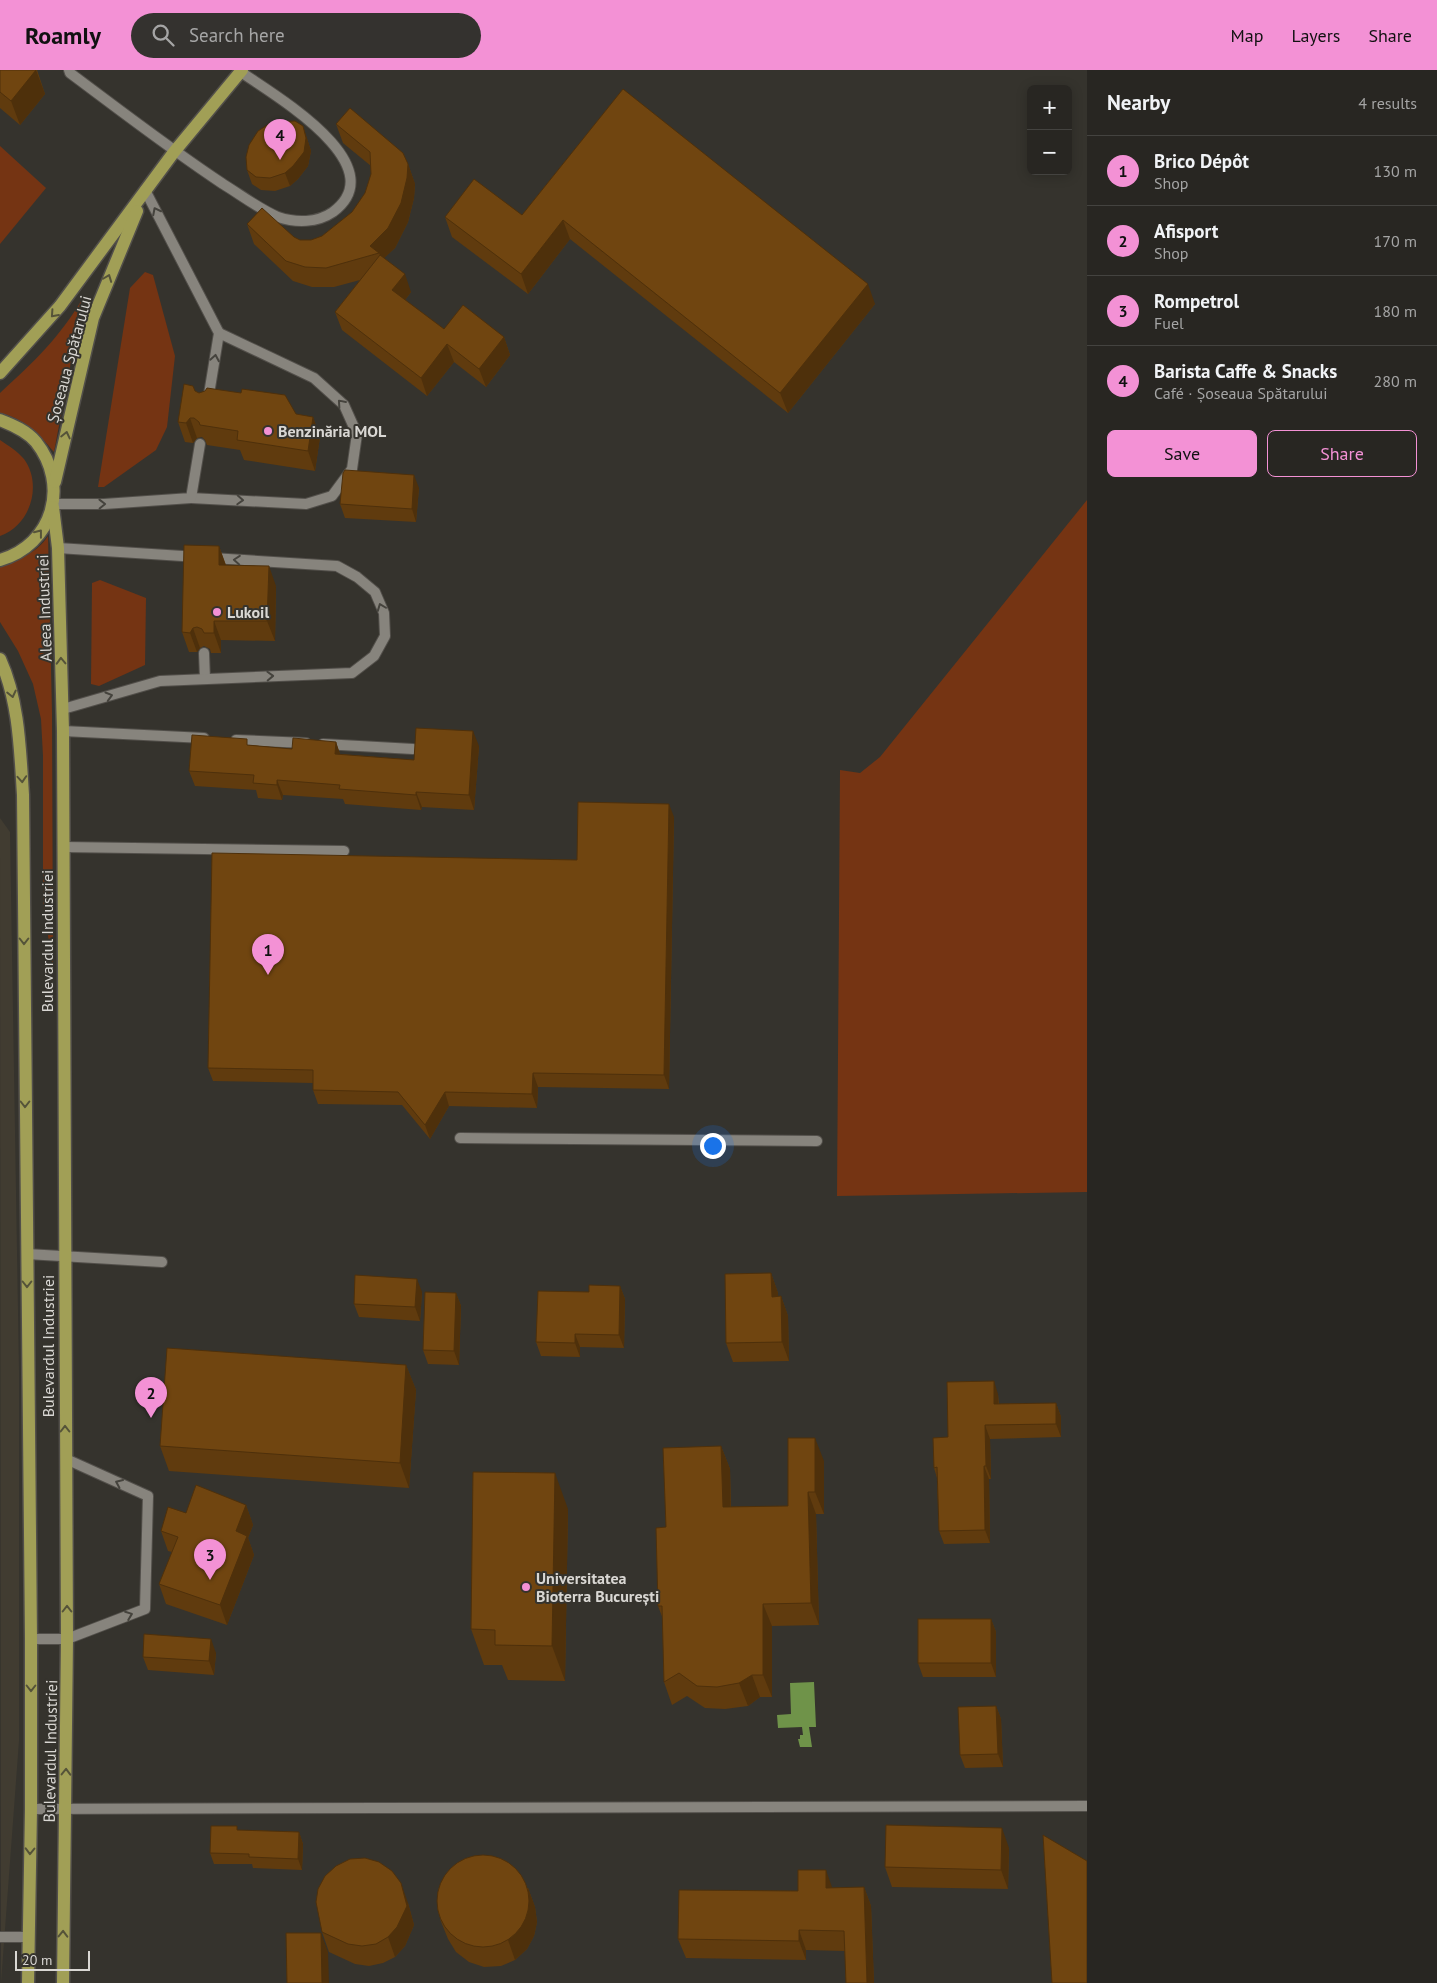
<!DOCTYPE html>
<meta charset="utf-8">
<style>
:root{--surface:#282622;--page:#34322f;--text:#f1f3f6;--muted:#a5a5a5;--line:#444340;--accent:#f391d5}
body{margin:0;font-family:"PT Sans",sans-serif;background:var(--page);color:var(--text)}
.controls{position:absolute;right:15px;top:15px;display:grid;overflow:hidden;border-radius:8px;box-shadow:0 2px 12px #0003}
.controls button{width:45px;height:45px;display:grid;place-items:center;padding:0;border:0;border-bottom:1px solid var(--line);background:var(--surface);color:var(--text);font:25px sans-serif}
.scale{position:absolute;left:15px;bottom:12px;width:75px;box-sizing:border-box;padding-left:5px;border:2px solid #d9d7d3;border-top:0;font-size:14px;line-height:18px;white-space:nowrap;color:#d9d7d3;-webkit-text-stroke:4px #35332d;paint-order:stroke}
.you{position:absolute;left:712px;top:1075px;width:18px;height:18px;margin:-12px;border:4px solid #fff;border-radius:50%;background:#1a73e8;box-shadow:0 0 0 8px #1a73e833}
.badge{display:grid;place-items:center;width:32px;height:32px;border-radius:50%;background:var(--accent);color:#111;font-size:16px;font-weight:700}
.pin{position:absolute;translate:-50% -41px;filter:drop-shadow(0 1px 2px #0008)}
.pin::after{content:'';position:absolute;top:26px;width:18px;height:15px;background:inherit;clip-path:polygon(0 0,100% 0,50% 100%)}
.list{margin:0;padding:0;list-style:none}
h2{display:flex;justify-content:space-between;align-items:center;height:65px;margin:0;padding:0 20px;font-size:21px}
h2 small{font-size:16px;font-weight:400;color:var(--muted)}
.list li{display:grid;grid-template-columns:32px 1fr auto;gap:15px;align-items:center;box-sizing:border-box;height:70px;padding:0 20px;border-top:1px solid var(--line)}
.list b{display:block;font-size:19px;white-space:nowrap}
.list p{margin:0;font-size:16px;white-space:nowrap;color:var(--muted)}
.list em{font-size:16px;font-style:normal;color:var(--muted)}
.actions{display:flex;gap:10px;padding:15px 20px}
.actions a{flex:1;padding:11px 0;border:1px solid var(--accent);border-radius:8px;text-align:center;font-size:18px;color:var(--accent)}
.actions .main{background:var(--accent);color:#111}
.icon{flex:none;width:28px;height:28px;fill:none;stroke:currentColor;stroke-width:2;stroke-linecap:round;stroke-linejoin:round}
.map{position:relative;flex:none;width:1087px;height:1913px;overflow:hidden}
header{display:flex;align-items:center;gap:30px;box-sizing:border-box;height:70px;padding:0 25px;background:var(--accent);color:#111}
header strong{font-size:24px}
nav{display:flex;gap:28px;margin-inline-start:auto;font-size:18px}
.search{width:350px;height:45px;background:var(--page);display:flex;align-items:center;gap:12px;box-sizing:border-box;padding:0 18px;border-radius:28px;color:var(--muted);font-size:19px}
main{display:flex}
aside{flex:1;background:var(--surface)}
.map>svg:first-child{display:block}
</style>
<header>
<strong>Roamly</strong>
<div class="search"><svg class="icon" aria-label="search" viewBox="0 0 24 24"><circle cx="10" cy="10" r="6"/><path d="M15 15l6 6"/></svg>Search here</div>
<nav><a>Map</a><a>Layers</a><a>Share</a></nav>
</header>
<main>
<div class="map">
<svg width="1087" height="1913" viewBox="0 0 1087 1913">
<rect width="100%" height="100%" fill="#35332d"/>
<polygon fill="#413c31" points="0,748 10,762 19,1301 19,1671 1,1913"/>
<g fill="#753413">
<polygon points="0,76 46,118 0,174"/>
<polygon points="145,202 153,205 175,286 167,357 156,380 104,417 98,417 130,218"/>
<path d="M83,228L54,382C39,364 24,348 0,343V323C35,291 59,268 83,228Z"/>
<path d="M0,370C9,376 17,381 24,389C43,415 30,456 0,466Z"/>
<polygon points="1087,430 1087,1122 837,1126 840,700 860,703 880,687"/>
<path d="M48,466L52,643L53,898L43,833V686L41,649L33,614L18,581L0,552V495C19,490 37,483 48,466Z"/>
<polygon points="100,510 146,528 145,595 99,616 91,614 92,513"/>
</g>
<polygon fill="#6f9349" points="814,1612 816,1657 809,1657 812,1677 800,1677 798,1669 800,1669 800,1665 803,1665 802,1657 778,1658 777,1645 791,1644 790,1613"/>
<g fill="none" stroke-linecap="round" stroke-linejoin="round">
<defs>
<g id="service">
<path d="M69,0L70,3C121,41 170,79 223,114C241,125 259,139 278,147C296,153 317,153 333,142C396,95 272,24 241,2"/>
<polyline points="145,120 219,263 208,330"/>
<polyline points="191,428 306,434 332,426 352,399 357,364 344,335 314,308 219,263"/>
<polyline points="53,434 104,434 191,428 200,374"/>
<polyline points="58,478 198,487"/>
<polyline points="204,583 205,609"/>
<polyline points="63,639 160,611 352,603 374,586 385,566 384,543 375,522 357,507 337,496 212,488"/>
<polyline points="63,661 204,668"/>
<polyline points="236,670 306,673"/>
<polyline points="323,674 413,679"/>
<polyline points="63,777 344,781"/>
<polyline points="460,1068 817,1071"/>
<polyline points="27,1184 162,1192"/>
<polyline points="31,1569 67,1569 145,1539 148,1426 66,1389"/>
<polyline points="0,1867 28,1867"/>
</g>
<polyline id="minor" points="31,1739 1087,1736"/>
<g id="primary">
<polyline points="0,303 60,236 174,82 242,0"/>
<path d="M0,350C13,355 27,361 36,372C70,415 53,475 0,490"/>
<polyline points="55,412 93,248 137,141"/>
<polyline points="53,437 58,478 63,661 67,1569 63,1913"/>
<path d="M0,589C19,631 20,679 23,725L31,1569V1739L28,1913"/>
</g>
</defs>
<use href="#service" stroke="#524f4a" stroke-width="12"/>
<use href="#minor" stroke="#524f4a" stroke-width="12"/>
<use href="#primary" stroke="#524f4a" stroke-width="15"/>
<use href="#service" stroke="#87847d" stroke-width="10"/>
<use href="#minor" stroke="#87847d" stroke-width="10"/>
<use href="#primary" stroke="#a19f56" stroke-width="12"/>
</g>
<g fill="#603b0e">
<polygon points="0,0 37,0 45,24 20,55 0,38"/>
<polygon points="623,19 875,234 788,343 570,169 528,224 452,167 445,147 522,145"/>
<polygon points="336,54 408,94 415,114 414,128 408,152 395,178 384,188 411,222 405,230 444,259 504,267 510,285 486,317 454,292 427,326 342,260 335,242 360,210 334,217 312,217 293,211 254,174 247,154 294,167 300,170 311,170 322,166 352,142 365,123 371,104 371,96 343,73"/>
<polygon points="303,56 311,81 308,96 298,109 290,116 275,121 261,120 252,114 247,100"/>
<polygon points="195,321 199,323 296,344 313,347 320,367 315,401 244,390 240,380 207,375 205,370 202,367 197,368 193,373 185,372 178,352"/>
<polygon points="419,418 416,452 345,448 340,434"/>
<polygon points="219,476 226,495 276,516 275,571 221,570 221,583 211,583 210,579 204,576 200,578 197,582 189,582 182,562"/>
<polygon points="336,672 340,684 414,690 479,676 474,740 422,737 421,740 345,734 343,729 283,725 282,730 258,728 256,720 195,716 189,701 249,675 292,679"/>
<polygon points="674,747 669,1019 538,1017 537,1038 449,1036 430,1069 402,1035 318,1034 313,1020 313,1013 213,1011 208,998 577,790"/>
<polygon points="771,1203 778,1223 778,1227 781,1226 788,1246 789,1291 733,1292 726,1273"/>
<polygon points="620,1216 625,1229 624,1278 580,1277 580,1287 541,1286 536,1272 589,1222"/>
<polygon points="422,1222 420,1251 359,1247 354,1234"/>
<polygon points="456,1223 461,1236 459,1295 428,1294 423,1280"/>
<polygon points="406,1295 416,1320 409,1418 169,1401 160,1376"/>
<polygon points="998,1324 999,1334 1056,1333 1061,1347 1061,1367 990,1369 991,1409 989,1409 990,1473 944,1474 939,1461 937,1408 934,1398 948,1367"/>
<polygon points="721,1376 730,1399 731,1437 788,1436 824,1391 824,1444 816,1444 819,1555 772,1556 772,1627 760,1627 748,1636 725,1639 705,1638 687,1626 672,1635 664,1612 663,1549 658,1536 666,1457"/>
<polygon points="246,1435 253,1455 248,1468 254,1485 227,1555 166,1534 159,1514 172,1482 168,1481 161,1461 186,1443"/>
<polygon points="568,1439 565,1611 508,1610 502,1595 484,1595 471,1559"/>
<polygon points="991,1549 996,1562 996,1607 923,1607 918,1593"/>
<polygon points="216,1583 214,1605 148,1600 143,1587"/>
<polygon points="996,1636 1001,1649 1003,1697 965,1698 960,1685"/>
<polygon points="238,1760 299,1762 303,1774 302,1800 253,1798 252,1794 214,1794 210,1783"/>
<polygon points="1009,1778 1008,1819 892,1817 885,1797"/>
<polygon points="864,1817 871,1836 874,1913 846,1913 845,1881 806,1880 806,1890 686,1888 678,1869 798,1821 833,1818"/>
<polygon points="528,1818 535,1837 537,1852 534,1866 527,1879 515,1890 501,1896 484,1897 469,1892 456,1882 448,1869 440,1849"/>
<polygon points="408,1833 414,1855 405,1876 395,1887 383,1893 369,1896 355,1894 329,1882 322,1862"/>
</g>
<g fill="#4e300b">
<polygon points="36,0 45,24 20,55 11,31"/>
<polygon points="303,56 311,81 308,96 298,109 290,116 285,103"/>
<polygon points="408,94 415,114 414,128 408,152 395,178 382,190 379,183 370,176"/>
<polygon points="563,150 570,169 528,224 521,204"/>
<polygon points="405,204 411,222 399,238 392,220"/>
<polygon points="868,214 875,234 788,343 780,323"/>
<polygon points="504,267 510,285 486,317 479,299"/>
<polygon points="447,274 454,292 427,326 421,308"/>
<polygon points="313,347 320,367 315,401 308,381"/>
<polygon points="190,348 197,368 193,373 186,353"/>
<polygon points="414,405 419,418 416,452 412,439"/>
<polygon points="219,476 226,496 219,495"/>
<polygon points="269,496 276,516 275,571 267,551"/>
<polygon points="214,551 221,570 221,583 214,563"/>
<polygon points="193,558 200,578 197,582 190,563"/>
<polygon points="473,661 479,676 474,740 469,725"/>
<polygon points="336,672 341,687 335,684"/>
<polygon points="277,710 283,725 282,730 277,715"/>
<polygon points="416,722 422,737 421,740 416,725"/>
<polygon points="669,734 674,747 669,1019 664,1005"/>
<polygon points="533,1003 538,1017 537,1038 532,1024"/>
<polygon points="445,1022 449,1036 430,1069 425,1055"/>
<polygon points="771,1203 778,1223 779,1247 772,1227"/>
<polygon points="417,1209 422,1222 420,1251 415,1237"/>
<polygon points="620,1216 625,1229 624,1278 619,1265"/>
<polygon points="456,1223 461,1236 459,1295 454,1281"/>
<polygon points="781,1226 788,1246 789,1291 782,1272"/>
<polygon points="575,1264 580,1277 580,1287 575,1273"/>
<polygon points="406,1295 416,1320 409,1418 400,1393"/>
<polygon points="994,1311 998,1324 999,1347 994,1334"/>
<polygon points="1056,1333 1061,1347 1061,1367 1056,1354"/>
<polygon points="985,1355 990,1369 991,1409 986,1396"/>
<polygon points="815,1368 824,1391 824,1444 815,1422"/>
<polygon points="721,1376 730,1399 731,1460 723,1437"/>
<polygon points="984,1396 989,1409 990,1473 985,1460"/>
<polygon points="555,1403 568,1439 565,1611 552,1576"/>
<polygon points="808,1422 816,1444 819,1555 811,1533"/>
<polygon points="246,1435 253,1455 248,1468 254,1485 227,1555 220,1535 236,1461"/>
<polygon points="763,1534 772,1556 772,1627 763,1605"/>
<polygon points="991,1549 996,1562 996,1607 991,1593"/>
<polygon points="211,1569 216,1583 214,1605 209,1591"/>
<polygon points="752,1605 760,1627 748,1636 739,1613"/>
<polygon points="996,1636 1001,1649 1003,1697 998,1684"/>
<polygon points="1002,1758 1009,1778 1008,1819 1001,1800"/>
<polygon points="299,1762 303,1774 302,1800 298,1789"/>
<polygon points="826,1800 833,1820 826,1818"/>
<polygon points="401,1813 408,1833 414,1855 405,1876 395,1887 388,1867"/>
<polygon points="864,1817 871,1836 874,1913 867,1913"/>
<polygon points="528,1818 535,1837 537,1852 534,1866 527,1879 515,1890 508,1870"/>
<polygon points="799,1860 806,1880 806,1890 799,1871"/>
<polygon points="321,1863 328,1882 329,1913 322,1913"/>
</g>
<g fill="#704510" stroke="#4e300b">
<polygon points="0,0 36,0 11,31 0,22"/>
<polygon points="623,19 868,214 780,323 563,150 521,204 445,147 474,109 522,145"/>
<polygon points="350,38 403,83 408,94 407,108 401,133 388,158 370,176 379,183 326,198 305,197 286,191 247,154 262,138 294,167 300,170 311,170 322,166 352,142 365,123 371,104 370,82 336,54"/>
<polygon points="295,51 303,56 306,68 304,82 293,96 285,103 270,108 256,107 247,100 246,87 249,75 258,61 272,52"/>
<polygon points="380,185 405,204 392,220 444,259 463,235 504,267 479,299 447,274 421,308 335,242"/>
<polygon points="184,314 193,316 195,321 199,323 205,321 207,318 241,323 242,319 285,325 296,344 313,347 308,381 237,370 238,361 200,355 199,352 194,348 190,348 186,353 178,352"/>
<polygon points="345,400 414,405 412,439 340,434 343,403"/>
<polygon points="184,475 219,476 219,495 269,496 267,551 214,551 214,563 204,563 202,559 197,557 193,558 190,563 182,562"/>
<polygon points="416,658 473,661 469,725 416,722 416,725 339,719 340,715 277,710 277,715 253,713 254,705 189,701 192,665 247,669 247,675 292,679 293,668 336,672 335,684 414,690"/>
<polygon points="578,732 669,734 664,1005 533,1003 532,1024 445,1022 425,1055 398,1022 313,1020 313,1000 208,998 212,783 577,790"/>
<polygon points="771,1203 772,1227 781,1226 782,1272 726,1273 725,1204"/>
<polygon points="355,1205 417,1209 415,1237 354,1234"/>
<polygon points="589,1215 620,1216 619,1265 575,1264 575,1273 536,1272 538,1221 589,1222"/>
<polygon points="425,1222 456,1223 454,1281 423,1280"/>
<polygon points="167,1278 406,1295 400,1393 160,1376"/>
<polygon points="994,1311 994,1334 1056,1333 1056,1354 985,1355 986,1396 984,1396 985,1460 939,1461 937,1397 934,1398 933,1368 948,1367 947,1312"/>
<polygon points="788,1368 815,1368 815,1422 808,1422 811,1533 763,1534 763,1605 752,1605 739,1613 717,1617 697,1616 679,1603 664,1612 662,1536 658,1536 656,1458 666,1457 663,1378 721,1376 723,1437 788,1436"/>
<polygon points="473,1402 555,1403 552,1576 495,1575 495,1560 471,1559"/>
<polygon points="196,1415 246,1435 236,1461 247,1466 220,1535 159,1514 178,1467 161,1461 168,1437 186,1443"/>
<rect x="918" y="1549" width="73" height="44"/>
<polygon points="144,1564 211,1569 209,1591 143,1587"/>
<polygon points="996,1636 998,1684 960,1685 958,1637"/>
<polygon points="886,1755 1002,1758 1001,1800 885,1797"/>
<polygon points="211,1756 237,1756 237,1760 299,1762 298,1789 249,1787 249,1784 210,1783"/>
<polygon points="1043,1765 1087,1791 1087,1913 1052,1913"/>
<circle cx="483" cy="1831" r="46"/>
<polygon points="365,1788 379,1792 392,1801 401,1813 407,1836 397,1857 388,1867 376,1874 362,1876 348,1874 322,1862 316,1832 318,1819 325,1806 336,1796 350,1789"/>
<polygon points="798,1800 826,1800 826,1818 864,1817 867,1913 846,1913 844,1861 799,1860 799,1871 678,1869 679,1820 798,1821"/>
<polygon points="286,1863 321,1863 322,1913 287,1913"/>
</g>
<defs><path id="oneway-chevron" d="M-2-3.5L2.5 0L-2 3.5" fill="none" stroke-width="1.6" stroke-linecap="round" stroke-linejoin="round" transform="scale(1.25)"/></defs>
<g stroke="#45433d">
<use href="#oneway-chevron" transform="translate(156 141) rotate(-117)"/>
<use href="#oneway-chevron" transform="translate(215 288) rotate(-80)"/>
<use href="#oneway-chevron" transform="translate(341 333) rotate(-131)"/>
<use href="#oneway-chevron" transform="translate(240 430) rotate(3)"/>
<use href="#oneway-chevron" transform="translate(102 434) rotate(-1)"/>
<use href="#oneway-chevron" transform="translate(237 490) rotate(-176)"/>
<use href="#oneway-chevron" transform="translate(381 537) rotate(-111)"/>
<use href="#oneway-chevron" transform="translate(270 606) rotate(-2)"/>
<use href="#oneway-chevron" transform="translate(109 626) rotate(-16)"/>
<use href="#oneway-chevron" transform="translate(119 1413) rotate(-156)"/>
<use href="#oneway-chevron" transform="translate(129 1545) rotate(-21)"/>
</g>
<g stroke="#555339">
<use href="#oneway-chevron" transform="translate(108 208) rotate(-69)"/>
<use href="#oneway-chevron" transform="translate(54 244) rotate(132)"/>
<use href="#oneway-chevron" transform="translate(66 365) rotate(-77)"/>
<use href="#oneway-chevron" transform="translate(39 463) rotate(-52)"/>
<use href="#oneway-chevron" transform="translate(61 591) rotate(-92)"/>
<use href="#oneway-chevron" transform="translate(12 624) rotate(77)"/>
<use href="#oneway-chevron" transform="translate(22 709) rotate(86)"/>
<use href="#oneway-chevron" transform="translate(24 871) rotate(90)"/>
<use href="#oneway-chevron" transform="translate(25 1034) rotate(90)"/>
<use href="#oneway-chevron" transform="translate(27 1214) rotate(90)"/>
<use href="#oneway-chevron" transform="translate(65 1359) rotate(-90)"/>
<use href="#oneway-chevron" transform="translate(67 1539) rotate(-90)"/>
<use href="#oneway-chevron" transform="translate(31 1618) rotate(90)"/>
<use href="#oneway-chevron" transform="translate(66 1702) rotate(-89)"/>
<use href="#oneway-chevron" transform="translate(30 1781) rotate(91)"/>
<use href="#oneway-chevron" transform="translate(63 1864) rotate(-89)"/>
</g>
<g fill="#f391d5" stroke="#35332d" stroke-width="2">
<circle cx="268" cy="361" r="5"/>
<circle cx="217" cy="542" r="5"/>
<circle cx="526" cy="1517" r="5"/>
</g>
<g text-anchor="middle" stroke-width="4" stroke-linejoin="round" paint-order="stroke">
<g font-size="16" fill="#d9d7d3" stroke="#35332d">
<text transform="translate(69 289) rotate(-75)" y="6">Șoseaua Spătarului</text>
<text transform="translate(44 538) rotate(-92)" y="6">Aleea Industriei</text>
<text transform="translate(47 871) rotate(-90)" y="6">Bulevardul Industriei</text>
<text transform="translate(48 1276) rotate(-90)" y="6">Bulevardul Industriei</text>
<text transform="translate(50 1681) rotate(-89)" y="6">Bulevardul Industriei</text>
</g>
<g font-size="16" font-weight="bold" fill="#d9d7d3" stroke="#35332d" text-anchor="start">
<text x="278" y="367">Benzinăria MOL</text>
<text x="227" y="548">Lukoil</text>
<text x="536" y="1514">Universitatea<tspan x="536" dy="18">Bioterra București</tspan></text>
</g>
</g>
</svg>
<div class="controls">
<button>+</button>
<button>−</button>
</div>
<div class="scale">20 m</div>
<div class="you"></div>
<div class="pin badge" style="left:268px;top:905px">1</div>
<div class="pin badge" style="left:151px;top:1348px">2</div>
<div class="pin badge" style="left:210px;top:1510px">3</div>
<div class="pin badge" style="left:280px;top:90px">4</div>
</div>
<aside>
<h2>Nearby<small>4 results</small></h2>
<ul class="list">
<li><span class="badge">1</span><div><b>Brico Dépôt</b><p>Shop</p></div><em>130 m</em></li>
<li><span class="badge">2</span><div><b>Afisport</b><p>Shop</p></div><em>170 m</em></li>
<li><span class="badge">3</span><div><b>Rompetrol</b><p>Fuel</p></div><em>180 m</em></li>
<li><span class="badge">4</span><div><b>Barista Caffe &amp; Snacks</b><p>Café · Șoseaua Spătarului</p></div><em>280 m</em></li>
</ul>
<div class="actions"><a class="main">Save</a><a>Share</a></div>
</aside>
</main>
